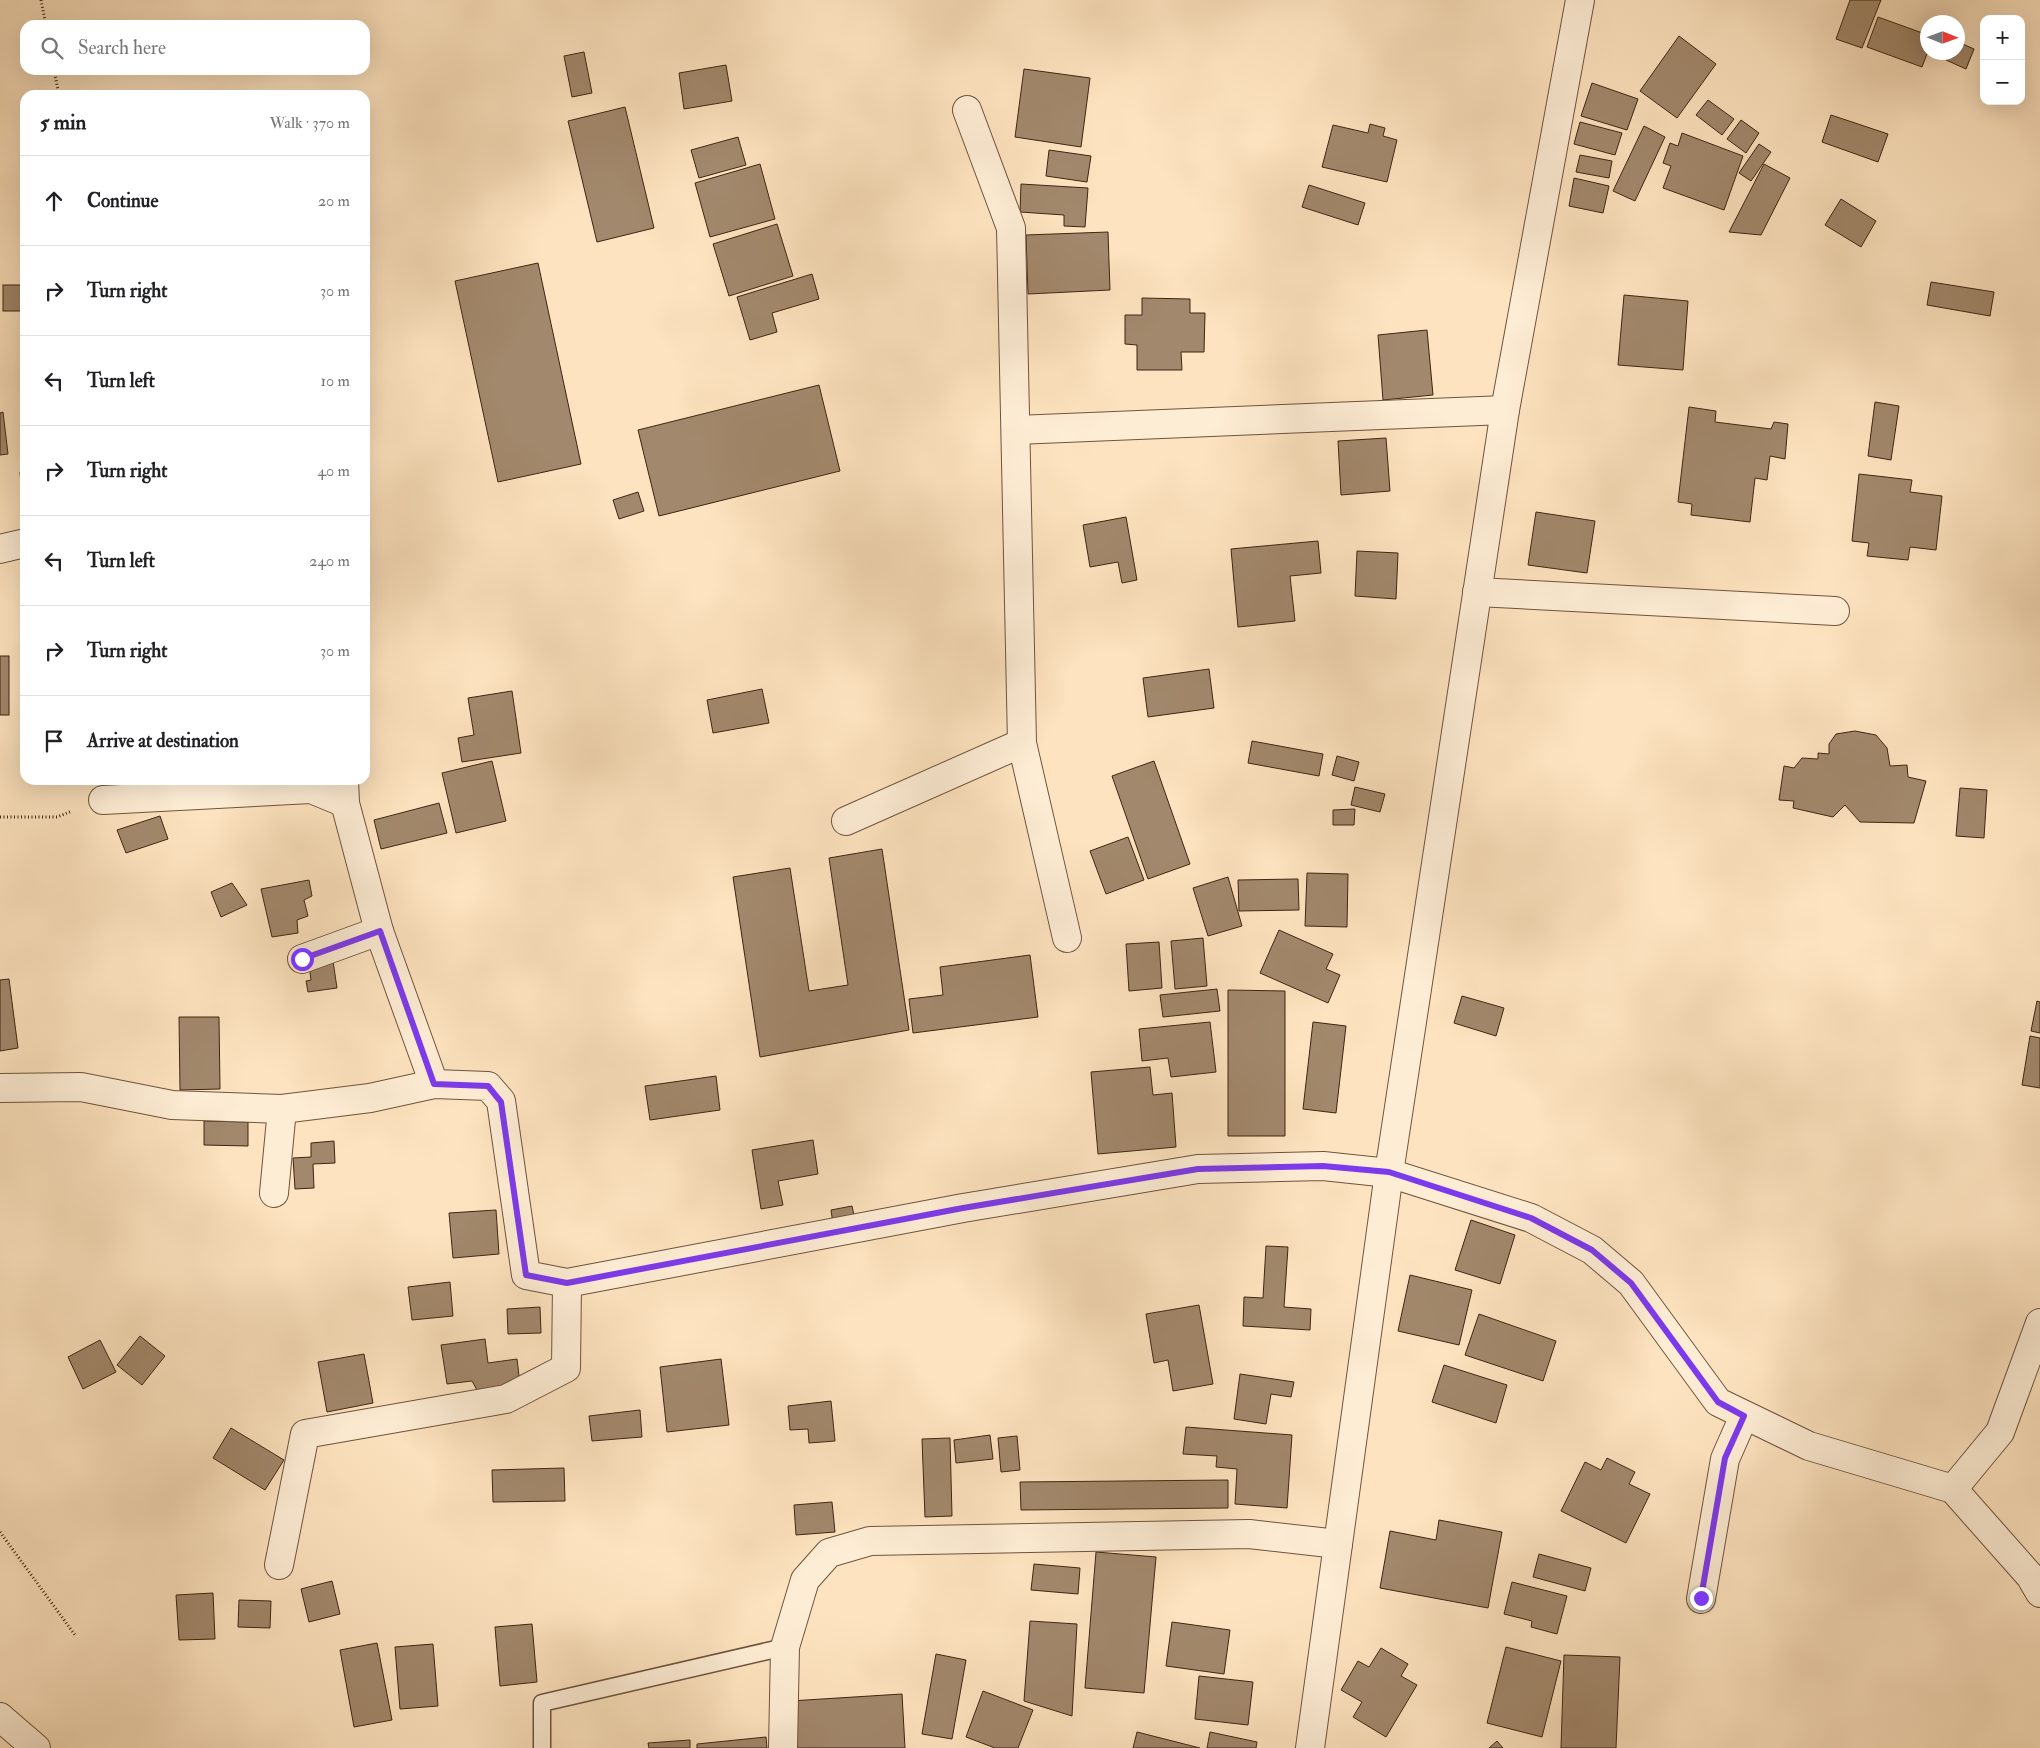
<!DOCTYPE html>
<meta charset="utf-8">
<style>
:root{--surface:#fff;--page:#f2f2f2;--text:#202124;--muted:#757577;--line:#e0e0e0}
body{margin:0;font-family:"IM FELL Double Pica",serif;background:var(--page);color:var(--text)}
.controls{position:absolute;right:15px;top:15px;display:grid;overflow:hidden;border-radius:10px;box-shadow:0 5px 20px #0002}
.controls button{width:45px;height:45px;display:grid;place-items:center;padding:0;border:0;border-bottom:1px solid var(--line);background:var(--surface);color:var(--text);font:25px sans-serif}
.compass{position:absolute;left:1920px;top:15px;width:45px;height:45px;border-radius:50%;background:var(--surface);box-shadow:0 5px 20px #0002;rotate:91deg}
.stop{position:absolute;width:15px;height:15px;margin:-11px;border:4px solid #7c3aed;border-radius:50%;background:#fff}
.stop.end{background:#7c3aed;border-color:#fff;box-shadow:0 1px 5px #0008}
.list{margin:0;padding:0;list-style:none}
h2{display:flex;justify-content:space-between;align-items:center;height:65px;margin:0;padding:0 20px;font-size:21px}
h2 small{font-size:16px;font-weight:400;color:var(--muted)}
.list li{display:grid;grid-template-columns:32px 1fr auto;gap:15px;align-items:center;box-sizing:border-box;height:90px;padding:0 20px;border-top:1px solid var(--line)}
.list b{display:block;font-size:19px;white-space:nowrap}
.list em{font-size:16px;font-style:normal;color:var(--muted)}
.icon{flex:none;width:28px;height:28px;fill:none;stroke:currentColor;stroke-width:2;stroke-linecap:round;stroke-linejoin:round}
.map{position:relative;flex:none;width:2040px;height:1748px;overflow:hidden}
.search{position:absolute;background:var(--surface);box-shadow:0 5px 20px #0002;left:20px;top:20px;width:350px;height:55px;display:flex;align-items:center;gap:12px;box-sizing:border-box;padding:0 18px;border-radius:15px;color:var(--muted);font-size:19px}
.panel{position:absolute;background:var(--surface);box-shadow:0 5px 20px #0002;left:20px;top:90px;width:350px;height:695px;border-radius:15px}
.map>svg:first-child{display:block}
</style>
<div class="map">
<svg width="2040" height="1748" viewBox="0 0 2040 1748">
<rect width="100%" height="100%" fill="#fde3bf"/>
<filter id="stains"><feTurbulence type="fractalNoise" baseFrequency=".004" numOctaves="4"/><feColorMatrix values="0 0 0 0 .2 0 0 0 0 .09 0 0 0 0 .02 0 0 0 .5 -.17"/></filter>
<radialGradient id="worn" r=".72"><stop offset=".6" stop-color="#630" stop-opacity="0"/><stop offset="1" stop-color="#630" stop-opacity=".3"/></radialGradient>
<g fill="#a2886c" stroke="#3f2512">
<polygon points="1850,0 1881,0 1862,48 1836,39"/>
<polygon points="1878,17 1928,35 1928,51 1922,67 1867,47"/>
<polygon points="1679,36 1716,64 1677,118 1640,91"/>
<polygon points="1958,42 1974,49 1966,69 1946,60 1949,52 1958,52"/>
<polygon points="584,52 592,93 572,97 564,56"/>
<polygon points="726,65 732,101 684,109 679,73"/>
<polygon points="1024,69 1090,78 1081,147 1015,137"/>
<polygon points="1592,83 1638,99 1627,130 1581,116"/>
<polygon points="1708,100 1734,119 1722,135 1696,115"/>
<polygon points="625,107 654,228 597,242 568,121"/>
<polygon points="1831,115 1888,134 1878,162 1822,142"/>
<polygon points="1741,120 1759,133 1746,153 1727,139"/>
<polygon points="1580,122 1622,133 1615,155 1574,144"/>
<polygon points="1370,124 1385,128 1383,136 1397,140 1387,182 1322,167 1333,125 1368,133"/>
<polygon points="1644,126 1665,137 1635,201 1613,191"/>
<polygon points="1682,133 1743,156 1724,210 1663,188 1671,166 1663,163 1670,143 1678,146"/>
<polygon points="738,137 746,165 699,178 691,150"/>
<polygon points="1759,144 1771,152 1751,181 1739,173"/>
<polygon points="1049,150 1091,156 1087,182 1046,176"/>
<polygon points="1580,155 1612,161 1609,178 1576,172"/>
<polygon points="760,164 775,219 710,237 695,183"/>
<polygon points="1764,164 1790,178 1761,235 1729,232"/>
<polygon points="1574,178 1609,186 1603,213 1569,206"/>
<polygon points="1021,184 1088,188 1085,227 1064,226 1064,215 1020,212"/>
<polygon points="1309,185 1365,203 1358,225 1302,207"/>
<polygon points="1841,199 1876,221 1861,247 1825,225"/>
<polygon points="777,224 793,276 729,296 713,244"/>
<polygon points="1108,232 1110,290 1028,294 1026,235"/>
<polygon points="538,263 581,464 498,482 455,281"/>
<polygon points="812,274 819,299 772,313 777,332 750,340 737,297"/>
<polygon points="1931,282 1994,292 1990,316 1927,305"/>
<rect x="3" y="285" width="22" height="26"/>
<polygon points="1624,295 1688,301 1683,370 1618,365"/>
<polygon points="1142,298 1190,299 1190,313 1205,313 1204,352 1181,352 1182,370 1137,370 1137,345 1125,344 1125,315 1142,315"/>
<polygon points="1427,330 1433,395 1383,400 1378,335"/>
<polygon points="819,385 840,471 659,516 638,430"/>
<polygon points="1875,402 1899,406 1891,460 1868,456"/>
<polygon points="1689,407 1716,411 1715,422 1771,429 1774,422 1788,424 1785,459 1770,456 1767,480 1755,478 1750,522 1691,515 1692,504 1678,502"/>
<polygon points="3,412 8,454 0,455 0,413"/>
<polygon points="1386,438 1390,491 1341,495 1338,441"/>
<polygon points="25,471 25,516 24,516 20,472"/>
<polygon points="1859,474 1912,480 1910,492 1942,496 1936,550 1910,547 1908,560 1867,556 1869,543 1852,541"/>
<polygon points="638,492 644,511 619,519 613,500"/>
<polygon points="1536,512 1595,521 1587,573 1528,565"/>
<polygon points="1126,517 1137,580 1122,583 1118,562 1090,567 1083,525"/>
<polygon points="1318,541 1321,573 1290,576 1295,621 1238,627 1231,549"/>
<polygon points="1357,551 1398,553 1396,599 1355,596"/>
<rect x="0" y="656" width="9" height="59"/>
<polygon points="1209,669 1214,708 1148,717 1143,678"/>
<polygon points="762,689 769,723 713,733 707,700"/>
<polygon points="512,691 521,753 462,762 458,738 474,735 468,698"/>
<polygon points="1855,731 1876,735 1887,748 1890,766 1907,765 1908,777 1926,781 1914,823 1860,822 1845,805 1833,817 1793,808 1794,801 1779,800 1784,766 1794,768 1802,758 1818,759 1818,753 1829,754 1829,744 1836,734"/>
<polygon points="1252,741 1323,754 1319,776 1248,763"/>
<polygon points="1337,756 1359,762 1354,781 1332,775"/>
<polygon points="492,761 506,821 456,833 442,773"/>
<polygon points="1154,761 1190,864 1148,879 1112,776"/>
<polygon points="1355,787 1385,794 1380,812 1351,805"/>
<polygon points="1960,788 1987,790 1984,838 1956,836"/>
<polygon points="439,803 447,833 381,849 374,820"/>
<polygon points="1355,809 1354,825 1333,825 1333,810"/>
<polygon points="160,816 168,839 126,853 117,830"/>
<polygon points="1128,837 1144,880 1106,894 1090,851"/>
<polygon points="882,849 909,1030 760,1057 733,877 790,868 809,991 848,985 829,858"/>
<polygon points="1307,873 1348,874 1347,927 1305,926"/>
<polygon points="1228,877 1242,926 1208,936 1193,888"/>
<polygon points="1298,879 1299,910 1239,911 1238,880"/>
<polygon points="309,880 312,896 304,900 308,916 297,920 298,933 272,937 261,889"/>
<polygon points="232,883 247,905 221,917 211,892"/>
<polygon points="1279,930 1333,954 1326,969 1340,975 1328,1003 1260,973"/>
<polygon points="1203,938 1207,986 1175,989 1171,941"/>
<polygon points="1159,942 1162,988 1129,991 1126,944"/>
<polygon points="1030,955 1038,1017 913,1033 909,999 943,995 940,967"/>
<polygon points="333,961 337,988 308,992 306,981 311,980 309,965"/>
<polygon points="9,979 18,1048 0,1051 0,980"/>
<polygon points="1217,989 1220,1011 1163,1017 1160,995"/>
<polygon points="1228,990 1285,991 1285,1136 1228,1136"/>
<polygon points="1462,996 1504,1008 1496,1036 1454,1023"/>
<polygon points="2037,1001 2040,1002 2040,1033 2031,1031"/>
<polygon points="179,1017 219,1017 220,1089 180,1090"/>
<polygon points="1210,1022 1216,1072 1171,1077 1168,1058 1142,1061 1139,1029"/>
<polygon points="1313,1022 1346,1026 1336,1113 1303,1109"/>
<polygon points="2030,1036 2040,1038 2040,1088 2022,1085"/>
<polygon points="1150,1067 1153,1095 1172,1093 1176,1147 1098,1154 1091,1072"/>
<polygon points="716,1076 720,1110 650,1120 645,1086"/>
<polygon points="204,1121 248,1122 248,1146 204,1145"/>
<polygon points="813,1140 818,1174 778,1181 783,1205 761,1209 752,1150"/>
<polygon points="334,1141 335,1163 313,1164 314,1188 295,1189 293,1158 311,1157 311,1143"/>
<polygon points="852,1206 855,1220 833,1224 831,1210"/>
<polygon points="496,1210 499,1254 453,1258 449,1213"/>
<polygon points="1471,1220 1515,1235 1500,1284 1455,1270"/>
<polygon points="1266,1246 1288,1247 1284,1307 1311,1309 1310,1330 1243,1326 1244,1297 1263,1298"/>
<polygon points="1410,1275 1472,1290 1459,1345 1398,1331"/>
<polygon points="450,1282 453,1316 412,1320 408,1287"/>
<polygon points="1199,1305 1213,1384 1173,1391 1168,1360 1154,1363 1146,1314"/>
<polygon points="540,1307 541,1333 508,1334 507,1309"/>
<polygon points="1479,1314 1556,1341 1543,1381 1465,1355"/>
<polygon points="140,1336 165,1356 142,1385 117,1365"/>
<polygon points="485,1339 488,1363 517,1359 520,1384 477,1390 472,1381 447,1384 441,1345"/>
<polygon points="100,1340 116,1372 83,1389 68,1357"/>
<polygon points="364,1354 373,1403 327,1412 318,1362"/>
<polygon points="721,1359 729,1425 667,1432 660,1367"/>
<polygon points="1444,1365 1507,1385 1496,1423 1432,1402"/>
<polygon points="1240,1374 1294,1382 1291,1397 1271,1394 1266,1424 1234,1419"/>
<polygon points="831,1401 835,1441 809,1443 808,1429 790,1430 788,1406"/>
<polygon points="640,1410 642,1437 592,1441 589,1416"/>
<polygon points="1186,1427 1292,1435 1287,1508 1235,1504 1237,1469 1216,1467 1217,1456 1183,1454"/>
<polygon points="231,1428 284,1460 265,1490 213,1458"/>
<polygon points="990,1435 993,1459 956,1463 954,1440"/>
<polygon points="1017,1436 1020,1470 1001,1472 998,1438"/>
<polygon points="950,1438 952,1516 925,1517 922,1439"/>
<polygon points="1607,1458 1635,1472 1629,1484 1650,1494 1626,1543 1561,1511 1585,1462 1601,1470"/>
<polygon points="564,1468 565,1501 493,1502 492,1470"/>
<polygon points="1228,1480 1228,1508 1021,1510 1020,1482"/>
<polygon points="832,1502 835,1532 796,1535 794,1505"/>
<polygon points="1439,1520 1502,1532 1488,1608 1380,1588 1390,1531 1436,1540"/>
<polygon points="1096,1552 1156,1557 1144,1693 1085,1688"/>
<polygon points="1539,1554 1591,1568 1585,1591 1533,1577"/>
<polygon points="1034,1564 1080,1568 1078,1594 1031,1590"/>
<polygon points="332,1581 340,1614 309,1622 301,1589"/>
<polygon points="1512,1582 1567,1596 1557,1634 1531,1627 1532,1621 1504,1614"/>
<polygon points="213,1593 215,1639 179,1640 176,1595"/>
<polygon points="239,1600 271,1601 270,1628 238,1627"/>
<polygon points="1030,1621 1077,1624 1072,1716 1024,1701"/>
<polygon points="1172,1622 1230,1630 1224,1674 1166,1666"/>
<polygon points="532,1624 537,1682 500,1686 495,1627"/>
<polygon points="377,1643 392,1720 354,1727 340,1650"/>
<polygon points="433,1644 438,1706 400,1709 395,1647"/>
<polygon points="1506,1647 1561,1661 1542,1737 1487,1723"/>
<polygon points="1381,1648 1408,1664 1401,1676 1417,1685 1386,1737 1353,1717 1362,1702 1341,1690 1358,1661 1369,1667"/>
<polygon points="936,1654 966,1660 952,1739 922,1734"/>
<polygon points="1564,1655 1620,1657 1616,1748 1561,1748"/>
<polygon points="1199,1676 1253,1682 1248,1725 1195,1719"/>
<polygon points="983,1691 1033,1710 1018,1748 995,1748 966,1737"/>
<polygon points="902,1694 905,1748 793,1748 790,1701"/>
<polygon points="1137,1732 1200,1748 1133,1748"/>
<polygon points="1210,1732 1257,1742 1256,1748 1207,1748"/>
<polygon points="766,1737 767,1748 697,1748 697,1744"/>
<polygon points="690,1740 690,1748 649,1748 648,1743"/>
<polygon points="1497,1741 1503,1748 1489,1748"/>
</g>
<g fill="none" stroke-linecap="round" stroke-linejoin="round">
<defs>
<polyline id="service" points="542,1748 542,1703 785,1647"/>
<g id="minor">
<polyline points="967,110 1011,228 1022,743 1067,938"/>
<polyline points="1016,430 1505,410"/>
<polyline points="0,549 25,543"/>
<polyline points="1477,592 1835,611"/>
<polyline points="344,780 345,803 379,931 434,1084"/>
<polyline points="103,800 311,789 345,803"/>
<polyline points="846,821 1022,743"/>
<polyline points="302,959 379,931"/>
<polyline points="0,1088 81,1087 172,1105 282,1109 370,1098 434,1084 488,1086 501,1101 526,1275 567,1283 963,1208 1198,1169 1323,1166 1389,1173 1531,1218 1592,1250 1631,1283 1718,1402 1809,1446 1953,1489 2030,1576 2040,1593"/>
<polyline points="274,1193 282,1109"/>
<polyline points="1953,1489 2000,1432 2040,1323"/>
<polyline points="279,1565 305,1434 506,1399 566,1368 567,1283"/>
<polyline points="1701,1599 1725,1459 1744,1416"/>
<polyline points="0,1717 36,1748"/>
<polyline points="783,1748 785,1647 805,1580 829,1553 870,1541 1249,1534 1338,1544"/>
</g>
<polyline id="tertiary" points="1310,1748 1389,1173 1505,410 1580,0"/>
</defs>
<use href="#service" stroke="#6e543d" stroke-width="19"/>
<use href="#minor" stroke="#6e543d" stroke-width="30"/>
<use href="#tertiary" stroke="#6e543d" stroke-width="30"/>
<g stroke="#3f2512" stroke-width="3" stroke-dasharray="1 2.5" stroke-linecap="butt">
<polyline points="41,0 46,25"/>
<polyline points="54,70 59,95"/>
<polyline points="0,817 57,817 72,811"/>
<polyline points="0,1532 75,1635"/>
</g>
<use href="#service" stroke="#feedd5" stroke-width="16"/>
<use href="#minor" stroke="#feedd5" stroke-width="28"/>
<use href="#tertiary" stroke="#feedd5" stroke-width="28"/>
</g>
<g fill="none" stroke-linecap="round" stroke-linejoin="round">
<polyline stroke="#7c3aed" stroke-width="6" points="302,959 380,931 434,1084 488,1086 501,1102 526,1275 567,1283 963,1208 1198,1169 1323,1166 1389,1172 1531,1218 1592,1250 1631,1283 1718,1402 1744,1416 1725,1458 1701,1598"/>
</g>
<rect width="100%" height="100%" filter="url(#stains)"/>
<rect width="100%" height="100%" fill="url(#worn)"/>
</svg>
<div class="controls">
<button>+</button>
<button>−</button>
</div>
<svg class="compass" viewBox="-18 -18 36 36"><path d="M0-13l5 13h-10z" fill="#e53935"/><path d="M0 13l5-13h-10z" fill="#757577"/></svg>
<div class="stop" style="left:302px;top:959px"></div>
<div class="stop end" style="left:1701px;top:1598px"></div>
<div class="search"><svg class="icon" aria-label="search" viewBox="0 0 24 24"><circle cx="10" cy="10" r="6"/><path d="M15 15l6 6"/></svg>Search here</div>
<section class="panel">
<h2>5 min<small>Walk · 370 m</small></h2>
<ul class="list">
<li><svg class="icon" aria-label="ahead" viewBox="0 0 24 24"><path d="M12 20V5M6 11l6-6 6 6"/></svg><div><b>Continue</b></div><em>20 m</em></li>
<li><svg class="icon" aria-label="right" viewBox="0 0 24 24"><path d="M7 20v-9h11M14 6l5 5-5 5"/></svg><div><b>Turn right</b></div><em>30 m</em></li>
<li><svg class="icon" aria-label="left" viewBox="0 0 24 24"><path d="M17 20v-9H6M10 6l-5 5 5 5"/></svg><div><b>Turn left</b></div><em>10 m</em></li>
<li><svg class="icon" aria-label="right" viewBox="0 0 24 24"><path d="M7 20v-9h11M14 6l5 5-5 5"/></svg><div><b>Turn right</b></div><em>40 m</em></li>
<li><svg class="icon" aria-label="left" viewBox="0 0 24 24"><path d="M17 20v-9H6M10 6l-5 5 5 5"/></svg><div><b>Turn left</b></div><em>240 m</em></li>
<li><svg class="icon" aria-label="right" viewBox="0 0 24 24"><path d="M7 20v-9h11M14 6l5 5-5 5"/></svg><div><b>Turn right</b></div><em>30 m</em></li>
<li><svg class="icon" aria-label="arrive" viewBox="0 0 24 24"><path d="M6 21V4h12l-3 4 3 4H6"/></svg><div><b>Arrive at destination</b></div></li>
</ul>
</section>
</div>
